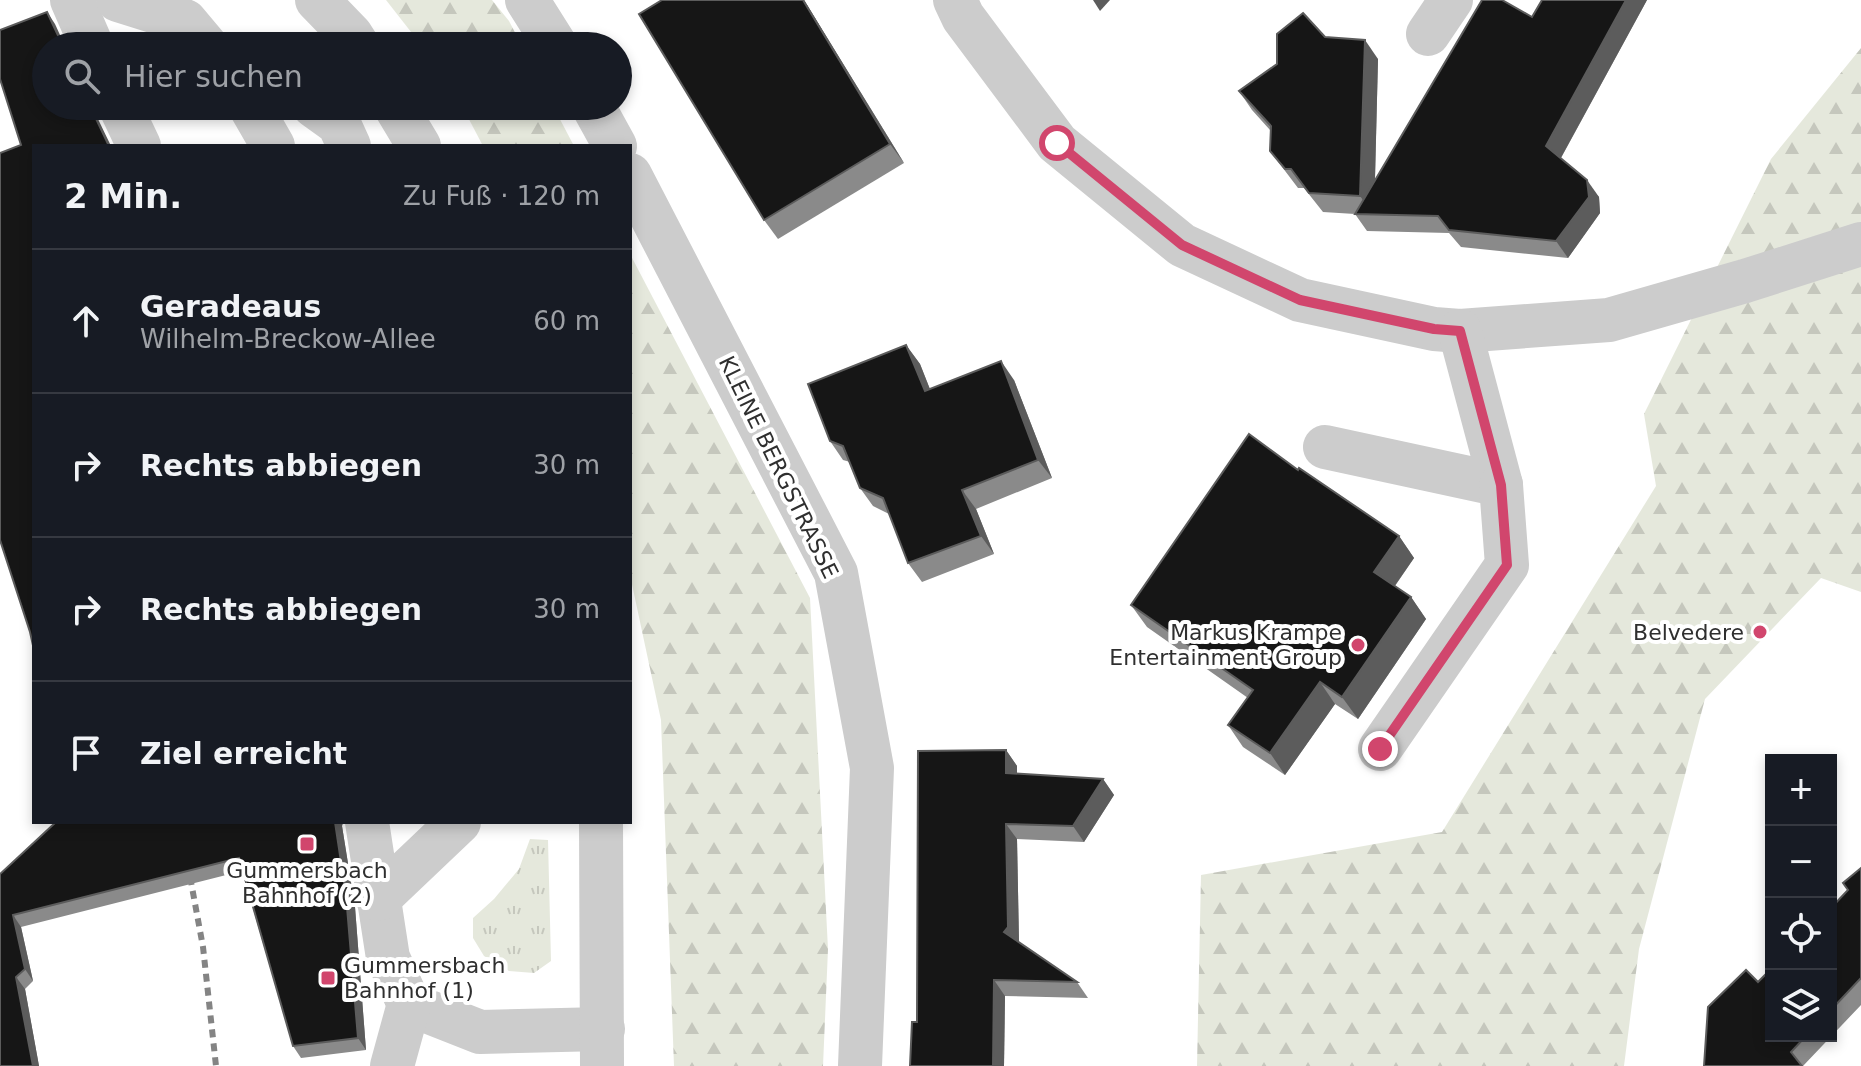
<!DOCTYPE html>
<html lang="de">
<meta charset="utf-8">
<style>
:root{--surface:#171b24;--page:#242831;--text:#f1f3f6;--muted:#9ea1a6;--line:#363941}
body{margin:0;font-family:"DejaVu Sans",sans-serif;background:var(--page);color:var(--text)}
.controls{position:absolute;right:24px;bottom:24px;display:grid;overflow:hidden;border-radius:0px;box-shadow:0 4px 12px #0003}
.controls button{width:72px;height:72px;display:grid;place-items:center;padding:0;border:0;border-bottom:2px solid var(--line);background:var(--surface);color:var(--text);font:40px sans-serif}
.stop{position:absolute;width:24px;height:24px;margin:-18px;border:6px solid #d1466d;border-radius:50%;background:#fff}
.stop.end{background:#d1466d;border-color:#fff;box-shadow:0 2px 8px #0008}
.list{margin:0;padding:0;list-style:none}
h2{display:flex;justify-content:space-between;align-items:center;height:104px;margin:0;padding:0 32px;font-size:34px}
h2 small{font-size:26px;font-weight:400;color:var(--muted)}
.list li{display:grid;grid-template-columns:52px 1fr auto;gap:24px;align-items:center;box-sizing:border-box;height:144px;padding:0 32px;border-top:2px solid var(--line)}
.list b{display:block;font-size:30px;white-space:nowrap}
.list p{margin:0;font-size:26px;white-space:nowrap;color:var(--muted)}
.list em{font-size:26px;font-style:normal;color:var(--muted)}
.icon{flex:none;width:44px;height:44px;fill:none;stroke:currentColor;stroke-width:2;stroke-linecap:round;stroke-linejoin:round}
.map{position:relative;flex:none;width:1861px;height:1066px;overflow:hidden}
.search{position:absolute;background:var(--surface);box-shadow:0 4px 12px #0003;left:32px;top:32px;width:600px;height:88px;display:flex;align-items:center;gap:20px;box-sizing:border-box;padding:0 28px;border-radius:44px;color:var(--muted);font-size:30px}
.panel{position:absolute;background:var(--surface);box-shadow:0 4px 12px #0003;left:32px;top:144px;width:600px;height:680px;border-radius:0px}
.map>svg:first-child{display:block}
</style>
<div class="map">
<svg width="1861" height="1066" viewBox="0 0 1861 1066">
<defs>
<pattern id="grass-tufts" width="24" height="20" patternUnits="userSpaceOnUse" patternTransform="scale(2)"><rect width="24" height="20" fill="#e5e8dc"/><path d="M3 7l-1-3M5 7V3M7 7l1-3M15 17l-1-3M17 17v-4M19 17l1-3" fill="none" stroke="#c5c7bd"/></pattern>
<pattern id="forest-firs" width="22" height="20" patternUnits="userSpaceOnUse" patternTransform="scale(2)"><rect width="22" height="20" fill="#e5e8dc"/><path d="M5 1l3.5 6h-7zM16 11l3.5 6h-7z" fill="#c5c7bd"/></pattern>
</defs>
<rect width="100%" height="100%" fill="#fff"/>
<polygon fill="url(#grass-tufts)" points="530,839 548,840 551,961 534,973 509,971 484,956 473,938 473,918 494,899 519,869"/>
<g fill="url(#forest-firs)">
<polygon points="386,0 492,0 509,21 522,46 422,46"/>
<polygon points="1861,48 1861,592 1821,578 1705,699 1639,949 1624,1066 1197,1066 1201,875 1442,832 1656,486 1644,414 1771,159"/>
<polygon points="462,106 553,106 574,146 483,146"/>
<polygon points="630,254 810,598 828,949 823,1066 674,1066 661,720 630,575"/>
</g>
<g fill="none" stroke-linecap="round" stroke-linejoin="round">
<g stroke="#ccc" stroke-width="44">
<polyline points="72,0 92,46"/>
<polyline points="118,0 185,21 206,46"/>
<polyline points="317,0 351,35 358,46"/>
<polyline points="527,0 556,46"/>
<polyline points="955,0 963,17 1057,143 1182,245 1300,300 1434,329 1460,331 1609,320 1745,281 1861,244"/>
<polyline points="1428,34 1451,0"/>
<polyline points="120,106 139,146"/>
<polyline points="250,106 273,146"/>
<polyline points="314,106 339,124 349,146"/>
<polyline points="395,106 419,146"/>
<polyline points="593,106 615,146"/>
<polyline points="630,175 836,573 872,768 860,1066"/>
<polyline points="1325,447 1501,485 1460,331"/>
<polyline points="1380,749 1507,565 1501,485"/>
<polyline points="367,822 388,958 409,1004 480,1032 603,1029"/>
<polyline points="601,822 602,1066"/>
<polyline points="378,899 459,822"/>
<polyline points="392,1066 409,1004"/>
</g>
<polyline stroke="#848484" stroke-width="6" stroke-dasharray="8 6" stroke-linecap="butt" points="180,822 203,947 216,1066"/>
</g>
<g fill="#8a8a8a">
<polygon points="662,0 804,0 904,163 778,239 764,220"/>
<polygon points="1647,0 1561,158 1599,197 1600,213 1568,258 1461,247 1449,233 1367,231 1355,214 1323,212 1304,188 1298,188 1270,151 1270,130 1252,110 1239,91 1325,37 1378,59 1375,181 1532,17"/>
<polygon points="906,345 920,364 930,389 1014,380 1052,478 976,509 994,554 922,582 908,563 889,514 873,506 860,488 850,462 843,460 830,441"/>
<polygon points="1298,470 1399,536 1414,558 1395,586 1411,597 1426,619 1358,719 1335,704 1285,775 1243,747 1228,725 1248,698 1147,627 1131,605"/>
<polygon points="1006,750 1017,766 1017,774 1103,779 1114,795 1084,842 1017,839 1019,942 1077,982 1088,998 1005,996 1004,1066 910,1066"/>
<polygon points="56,822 343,822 342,826 355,907 366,1050 301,1058 293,1046 242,871 21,927 33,981 25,989 39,1066 0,1066 0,874"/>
<polygon points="1861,868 1861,1005 1803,1066 1704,1066 1771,1036 1831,1036 1831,908 1848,891 1843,883"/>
</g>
<g fill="#5c5c5c">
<polygon points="803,0 804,0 904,163 890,144"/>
<polygon points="1093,0 1110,0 1100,11"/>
<polygon points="1626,0 1647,0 1558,163 1546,146"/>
<polygon points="47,12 55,24 65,46 62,46"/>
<polygon points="1365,40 1378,59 1374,215 1360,196"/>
<polygon points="90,106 96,106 97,117 111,146 109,146"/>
<polygon points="1587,180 1599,197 1600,213 1568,258 1556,241"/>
<polygon points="906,345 920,364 938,410 925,391"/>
<polygon points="1001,361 1014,380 1052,478 1038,460"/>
<polygon points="962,490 976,509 994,554 981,536"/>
<polygon points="1399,536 1414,558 1389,594 1374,572"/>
<polygon points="1411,597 1426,619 1358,719 1342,697"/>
<polygon points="1320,682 1335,704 1285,775 1270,753"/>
<polygon points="1006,750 1017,766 1017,789 1006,773"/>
<polygon points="1103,779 1114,795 1084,842 1073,826"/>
<polygon points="335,822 343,822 342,826 355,907 366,1050 358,1038"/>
<polygon points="1006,824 1017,839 1019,943 1004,932"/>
<polygon points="13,915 21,927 33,981 25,969"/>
<polygon points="16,977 25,989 39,1066 33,1066"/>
<polygon points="994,980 1005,996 1004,1066 993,1066"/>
</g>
<g fill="#161616" stroke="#5c5c5c" stroke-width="2">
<polygon points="662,0 803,0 890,144 764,220 639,14"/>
<polygon points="1482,0 1502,0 1532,17 1542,0 1626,0 1546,146 1587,180 1589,197 1556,241 1449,230 1438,216 1355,214"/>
<polygon points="47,12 63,46 46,46 46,106 90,106 109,146 34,146 34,650 30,632 0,540 0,153 21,145 0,79 0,30"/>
<polygon points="1303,13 1325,37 1365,40 1360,196 1309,193 1291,169 1285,169 1270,151 1271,126 1239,91 1277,64 1277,34"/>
<polygon points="906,345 925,391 1001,361 1038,460 962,490 981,536 908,563 883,498 860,488 843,446 830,441 808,384"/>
<polygon points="1249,434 1298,470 1299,468 1399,536 1374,572 1411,597 1342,697 1320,682 1270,753 1228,725 1253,690 1131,605"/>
<polygon points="1006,750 1006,773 1103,779 1073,826 1006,824 1008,927 1004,932 1077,982 994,980 993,1066 910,1066 912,1022 917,1022 918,751"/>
<polygon points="56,822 335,822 346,895 358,1038 293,1046 239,858 13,915 25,969 16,977 33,1066 0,1066 0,874"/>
<polygon points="1861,868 1861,978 1831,1010 1831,908 1848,890 1843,883"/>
<polygon points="1771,969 1771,1036 1806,1036 1791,1052 1802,1066 1704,1066 1708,1007 1746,970 1758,982"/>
</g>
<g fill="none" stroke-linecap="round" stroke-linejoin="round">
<polyline stroke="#d1466d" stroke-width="10" points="1057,143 1182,245 1300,300 1434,329 1460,331 1501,485 1507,565 1380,749"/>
</g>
<g fill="#d1466d" stroke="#fff" stroke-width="3">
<circle cx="1760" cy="632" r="8"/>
<circle cx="1358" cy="645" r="8"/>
<rect x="299" y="836" width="16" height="16" rx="4"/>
<rect x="320" y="970" width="16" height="16" rx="4"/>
</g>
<g text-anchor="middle" stroke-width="8" stroke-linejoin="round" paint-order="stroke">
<g font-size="22" fill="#2f2f2f" stroke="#fff">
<text transform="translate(779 467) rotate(64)" y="8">KLEINE BERGSTRASSE</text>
</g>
<g font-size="22" fill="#2f2f2f" stroke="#fff" text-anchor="end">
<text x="1342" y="640">Markus Krampe<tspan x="1342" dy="25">Entertainment Group</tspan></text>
<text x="1744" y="640">Belvedere</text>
<text x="307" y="878" text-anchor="middle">Gummersbach<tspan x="307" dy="25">Bahnhof (2)</tspan></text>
<text x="344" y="973" text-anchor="start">Gummersbach<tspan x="344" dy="25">Bahnhof (1)</tspan></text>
</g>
</g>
</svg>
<div class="controls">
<button>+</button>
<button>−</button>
<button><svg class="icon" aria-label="locate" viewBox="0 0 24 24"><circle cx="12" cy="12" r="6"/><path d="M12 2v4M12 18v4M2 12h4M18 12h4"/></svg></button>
<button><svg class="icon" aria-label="layers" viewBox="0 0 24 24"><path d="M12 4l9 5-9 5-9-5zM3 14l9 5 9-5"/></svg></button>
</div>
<div class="stop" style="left:1057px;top:143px"></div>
<div class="stop end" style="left:1380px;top:749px"></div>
<div class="search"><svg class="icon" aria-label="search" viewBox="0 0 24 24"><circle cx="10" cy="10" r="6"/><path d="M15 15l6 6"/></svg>Hier suchen</div>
<section class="panel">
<h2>2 Min.<small>Zu Fuß · 120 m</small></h2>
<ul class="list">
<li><svg class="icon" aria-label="ahead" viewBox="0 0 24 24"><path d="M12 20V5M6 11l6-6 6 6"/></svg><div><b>Geradeaus</b><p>Wilhelm-Breckow-Allee</p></div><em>60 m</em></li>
<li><svg class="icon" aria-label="right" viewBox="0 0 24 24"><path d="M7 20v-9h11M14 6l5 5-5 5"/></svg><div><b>Rechts abbiegen</b></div><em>30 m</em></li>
<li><svg class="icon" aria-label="right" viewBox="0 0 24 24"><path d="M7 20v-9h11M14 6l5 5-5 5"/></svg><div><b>Rechts abbiegen</b></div><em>30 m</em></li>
<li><svg class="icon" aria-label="arrive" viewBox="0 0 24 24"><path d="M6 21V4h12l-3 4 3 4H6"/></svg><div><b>Ziel erreicht</b></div></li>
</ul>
</section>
</div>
